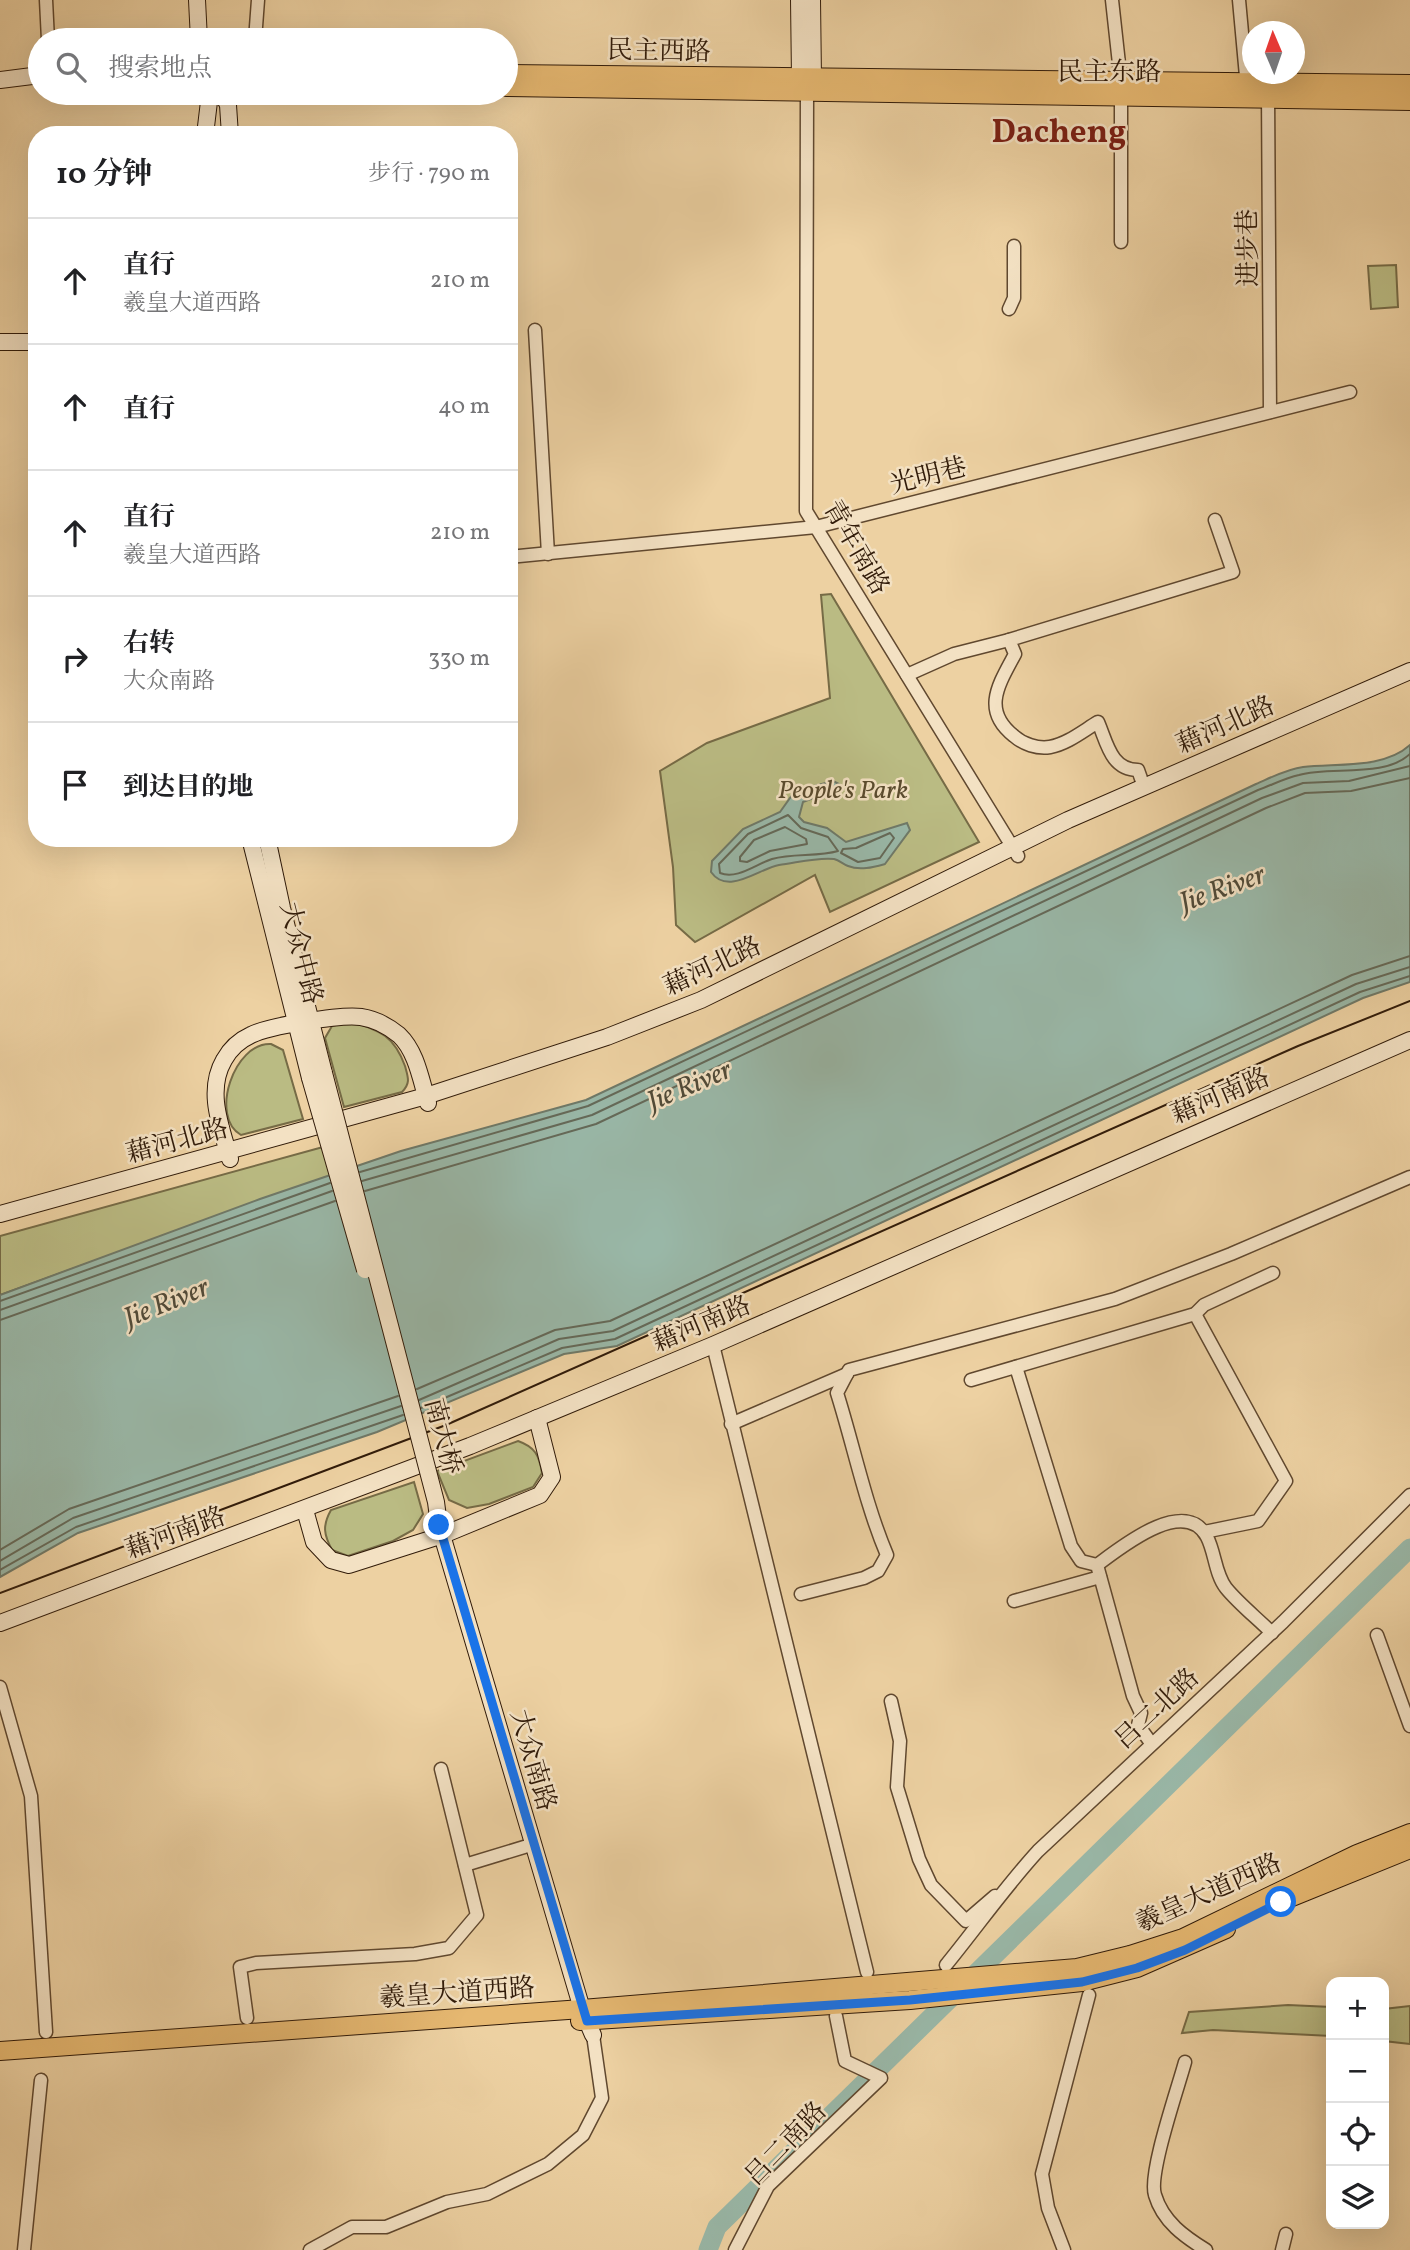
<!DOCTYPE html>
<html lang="zh">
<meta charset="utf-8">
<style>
:root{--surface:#fff;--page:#f2f2f2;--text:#202124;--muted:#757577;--line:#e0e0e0}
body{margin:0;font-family:Vollkorn,"Noto Serif SC",serif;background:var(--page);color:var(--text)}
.controls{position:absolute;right:21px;bottom:21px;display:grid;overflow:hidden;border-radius:14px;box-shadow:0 7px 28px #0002}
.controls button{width:63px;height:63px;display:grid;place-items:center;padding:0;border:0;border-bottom:2px solid var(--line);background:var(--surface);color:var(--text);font:35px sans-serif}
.compass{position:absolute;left:1242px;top:21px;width:63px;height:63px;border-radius:50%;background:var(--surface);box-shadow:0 7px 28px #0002;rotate:358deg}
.stop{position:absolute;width:21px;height:21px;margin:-16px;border:5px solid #1a73e8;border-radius:50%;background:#fff}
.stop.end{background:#1a73e8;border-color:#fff;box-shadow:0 2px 7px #0008}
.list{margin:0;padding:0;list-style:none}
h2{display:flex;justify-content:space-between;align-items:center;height:91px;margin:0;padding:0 28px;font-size:30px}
h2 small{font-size:23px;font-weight:400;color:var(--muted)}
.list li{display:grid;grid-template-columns:46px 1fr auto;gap:21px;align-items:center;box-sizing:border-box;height:126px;padding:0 28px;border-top:2px solid var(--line)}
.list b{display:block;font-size:26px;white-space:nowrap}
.list p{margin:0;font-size:23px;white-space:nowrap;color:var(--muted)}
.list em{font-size:23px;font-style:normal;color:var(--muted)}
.icon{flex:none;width:38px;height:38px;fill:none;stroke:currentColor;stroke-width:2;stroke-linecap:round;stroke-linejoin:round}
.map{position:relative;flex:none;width:1410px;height:2250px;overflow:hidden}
.search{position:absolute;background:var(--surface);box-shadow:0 7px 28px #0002;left:28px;top:28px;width:490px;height:77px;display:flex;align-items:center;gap:18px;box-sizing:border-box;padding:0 24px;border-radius:38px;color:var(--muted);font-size:26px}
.panel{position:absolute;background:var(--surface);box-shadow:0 7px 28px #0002;left:28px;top:126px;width:490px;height:721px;border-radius:28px}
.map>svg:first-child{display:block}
</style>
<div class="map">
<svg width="1410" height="2250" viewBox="0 0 1410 2250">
<rect width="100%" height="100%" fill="#edd1a2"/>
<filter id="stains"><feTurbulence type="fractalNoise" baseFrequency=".00286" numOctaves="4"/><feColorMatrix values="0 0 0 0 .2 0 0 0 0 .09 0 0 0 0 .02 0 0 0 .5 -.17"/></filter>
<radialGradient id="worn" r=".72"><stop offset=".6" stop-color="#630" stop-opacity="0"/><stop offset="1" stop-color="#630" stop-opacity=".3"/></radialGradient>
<g fill="#babb83" stroke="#766b46" stroke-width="2">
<polygon points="1396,265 1398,307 1371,309 1368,266"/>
<polygon points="831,594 979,842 830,912 815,875 695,942 676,925 673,867 660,771 707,743 830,698 821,595"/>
<path d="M351,1021C381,1031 394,1036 405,1066C408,1077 411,1083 402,1092L344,1107L325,1038L332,1026Z"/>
<path d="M271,1044L283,1050L303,1119L241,1135C209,1117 234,1042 271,1044Z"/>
<polygon points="323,1147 332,1175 0,1295 0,1236"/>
<path d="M518,1441C535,1447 539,1455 542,1473L533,1487L489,1504L467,1508L449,1500L437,1471Z"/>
<path d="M414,1482L423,1514L413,1530L393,1541L348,1556L332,1550C324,1535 322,1526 331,1510Z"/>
<polygon points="1288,2005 1331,2007 1331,2036 1213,2030 1182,2033 1189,2012"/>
<polygon points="1410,2006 1410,2044 1384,2041 1384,2009"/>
</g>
<g fill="#99b7a7" stroke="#6f7968" stroke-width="2">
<path d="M1410,745V982L1363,998L617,1346L564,1354L377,1432L78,1533L0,1577V1295L260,1199L401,1151L586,1100L1256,784C1270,778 1287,769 1303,767C1337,763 1384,769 1410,745Z"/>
<path d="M833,781L839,784L834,790L803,802L799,817L804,822L827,828L846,842L907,823L910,830L885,864C874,867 860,871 848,866C843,864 839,860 834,859C817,857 796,863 779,865C758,869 728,896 711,872L712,861L743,829L780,812L795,791Z"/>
</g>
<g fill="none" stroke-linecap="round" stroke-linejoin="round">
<g stroke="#656958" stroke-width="2">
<path d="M788,815L801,828L828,837L838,851C818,857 793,853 772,859C756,864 737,880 720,873L719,864L748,834Z"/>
<polygon points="785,827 806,839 807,844 770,851 747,862 740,861 740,857 754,840"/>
<polygon points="890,833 894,838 880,858 858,862 841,853 843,849 856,848"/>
<path d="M360,1172L588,1106L1258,790C1272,785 1285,778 1299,775C1330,766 1385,778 1410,754"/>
<polyline points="362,1181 592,1115 1262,798 1303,783 1349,781 1410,766"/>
<polyline points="365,1191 596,1124 1266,808 1305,793 1351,791 1410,778"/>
<polyline points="0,1301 330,1183"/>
<polyline points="0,1310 332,1191"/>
<polyline points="0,1320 335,1201"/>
<polyline points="417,1389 555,1330 610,1321 1352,975 1410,956"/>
<polyline points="419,1400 559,1339 613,1331 1356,984 1410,967"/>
<polyline points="421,1408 562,1348 615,1339 1360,992 1410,976"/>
<polyline points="0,1550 69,1509 398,1396"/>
<polyline points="0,1561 73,1518 401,1406"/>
<polyline points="0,1570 76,1527 403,1415"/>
</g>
<polyline stroke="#99b7a7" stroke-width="19" points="708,2250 717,2227 1410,1548"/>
<defs>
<g id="minor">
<polyline points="46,0 48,40"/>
<polyline points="1112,0 1121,82 1121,242"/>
<polyline points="1239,0 1247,87"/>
<polyline points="255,40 258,0"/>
<polyline points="1268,91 1270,412"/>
<polyline points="807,93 806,511 1018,856"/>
<polyline points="1009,309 1014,298 1014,246"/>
<polyline points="535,330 548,554"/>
<polyline points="509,557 816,527 1350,392"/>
<polyline points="907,675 954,654 1009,640"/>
<path d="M1144,787L1138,770C1111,770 1107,743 1098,722C1083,731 1067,744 1050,747C1037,749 1023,744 1014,736C981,710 999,684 1015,654L1009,640L1233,572L1215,520"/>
<polyline points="1195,1314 1286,1481 1258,1521 1204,1532"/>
<polyline points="713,1345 867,1972"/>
<polyline points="1016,1367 1071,1546 1081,1561 1097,1565 1133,1696 1141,1713 1138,1725 1151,1743"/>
<polyline points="971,1380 1195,1314 1204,1305 1273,1273"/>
<polyline points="731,1424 847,1374"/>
<path d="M1097,1565C1120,1548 1185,1495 1207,1537C1215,1552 1215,1574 1226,1588C1239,1604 1257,1618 1272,1633"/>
<path d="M801,1594L864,1578L878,1571L887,1555C865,1503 854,1447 837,1393L849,1370L1115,1299L1231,1254L1410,1177"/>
<polyline points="1014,1601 1100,1577"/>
<polyline points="1377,1635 1410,1726"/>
<polyline points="0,1687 31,1796 46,2032"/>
<polyline points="891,1701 900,1741 897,1787 919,1859 931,1885 966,1921 995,1896"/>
<polyline points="465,1865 534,1844"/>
<path d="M946,1965C977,1927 1005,1887 1038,1851L1283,1622L1410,1495"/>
<polyline points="247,2018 240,1967 256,1963 415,1954 449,1948 477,1915 441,1769"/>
<path d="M1185,2062C1178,2088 1148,2174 1155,2195C1163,2222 1185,2237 1206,2250"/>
<polyline points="24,2250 41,2080"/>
<polyline points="310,2250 352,2227 386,2227 447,2202 487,2194 548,2164 583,2135 602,2098 593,2035"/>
<polyline points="735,2250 768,2186 881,2078 845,2061 836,2016"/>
<polyline points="1064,2250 1048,2208 1042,2174 1089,1995"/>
<polyline points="1282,2250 1286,2234"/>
</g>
<g id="secondary">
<polyline points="197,0 199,40"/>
<polyline points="799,0 800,78 804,88"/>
<polyline points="0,80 40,75"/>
<polyline points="809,87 813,78 812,0"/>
<polyline points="222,93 228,105 230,135"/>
<polyline points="205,135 210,93"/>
<polyline points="0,342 37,342"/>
<polyline points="250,838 310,1078"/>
<polyline points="267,838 282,908 324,1073"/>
<path d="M230,1159C221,1127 206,1091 224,1060C230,1049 240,1040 251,1035C268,1026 342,1014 361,1017C375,1019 388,1026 399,1035C417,1052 421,1081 428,1103"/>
<polyline points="0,1214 426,1096 607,1037 701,1000 1068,820 1410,671"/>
<polyline points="305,1510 314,1542 331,1560 349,1565 443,1535 540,1495 552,1477 537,1418"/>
<polyline points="439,1525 582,2009 593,2035"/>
<polyline points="0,1623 470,1446 713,1345 1410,1040"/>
</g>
<g id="primary">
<polyline points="506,74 1410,84"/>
<polyline points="506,87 1410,101"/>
<polyline points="1292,1897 1410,1849"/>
<polyline points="580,2021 910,2000 1082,1982 1137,1968 1226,1929"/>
<polyline points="0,2051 582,2009 1077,1968 1130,1955 1183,1938 1357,1854 1410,1833"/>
</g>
</defs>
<use href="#minor" stroke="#60482f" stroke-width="15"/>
<use href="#secondary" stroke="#311b09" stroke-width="18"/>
<use href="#primary" stroke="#311b09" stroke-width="20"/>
<use href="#minor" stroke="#f3e1c3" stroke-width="12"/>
<use href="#secondary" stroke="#f3e1c3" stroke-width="16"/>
<use href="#primary" stroke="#e6b871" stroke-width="18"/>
<polyline stroke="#311b09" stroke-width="2" points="0,1593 446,1425 1298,1046 1410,1001"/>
<defs>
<g id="secondary-bridge">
<polyline points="324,1073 436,1502 439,1525"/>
<polyline points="310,1078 365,1270"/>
</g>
</defs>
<use href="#secondary-bridge" stroke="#311b09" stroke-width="18" stroke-linecap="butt"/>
<use href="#secondary-bridge" stroke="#f3e1c3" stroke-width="16"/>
</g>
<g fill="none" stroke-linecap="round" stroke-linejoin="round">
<polyline stroke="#1a73e8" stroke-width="9" points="439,1525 587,2021 910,2000 1082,1982 1137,1968 1185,1950 1281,1902"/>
</g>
<g text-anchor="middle" stroke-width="5" stroke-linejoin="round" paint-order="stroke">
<g font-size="26" fill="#311b09" stroke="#f3e1c3">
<text transform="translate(659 50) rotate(1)" y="9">民主西路</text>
<text x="1109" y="80">民主东路</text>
<text transform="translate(1247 248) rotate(-91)" y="9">进步巷</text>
<text transform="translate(928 475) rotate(-14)" y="9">光明巷</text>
<text transform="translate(857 547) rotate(60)" y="9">青年南路</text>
<text transform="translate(1225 724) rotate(-24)" y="9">藉河北路</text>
<text transform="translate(302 953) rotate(76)" y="9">大众中路</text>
<text transform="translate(712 965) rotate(-25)" y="9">藉河北路</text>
<text transform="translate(1220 1095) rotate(-23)" y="9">藉河南路</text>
<text transform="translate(177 1140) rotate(-15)" y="9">藉河北路</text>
<text transform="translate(701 1323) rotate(-23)" y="9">藉河南路</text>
<text transform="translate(444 1436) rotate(75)" y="9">南大桥</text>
<text transform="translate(175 1532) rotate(-20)" y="9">藉河南路</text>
<text transform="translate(1156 1708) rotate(-43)" y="9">吕二北路</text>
<text transform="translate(534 1760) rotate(74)" y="9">大众南路</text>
<text transform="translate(1208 1892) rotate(-24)" y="9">羲皇大道西路</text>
<text transform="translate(457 1992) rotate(-4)" y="9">羲皇大道西路</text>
<text transform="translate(785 2143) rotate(-46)" y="9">吕二南路</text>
</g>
<g font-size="26" font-style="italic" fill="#5a4b2e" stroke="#f3e1c3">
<text x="843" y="798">People's Park</text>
</g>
<g font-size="28" font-style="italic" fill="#504a38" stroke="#f3e1c3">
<text transform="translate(1222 887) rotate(-20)" y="10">Jie River</text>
<text transform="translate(689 1084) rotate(-23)" y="10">Jie River</text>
<text transform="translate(166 1301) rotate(-22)" y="10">Jie River</text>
</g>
<g font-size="33" font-weight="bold" fill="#7a1f14" stroke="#f3e1c3">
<text x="1059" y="142">Dacheng</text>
</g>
</g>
<rect width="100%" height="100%" filter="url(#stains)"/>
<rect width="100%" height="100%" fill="url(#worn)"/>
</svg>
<div class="controls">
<button>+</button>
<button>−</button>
<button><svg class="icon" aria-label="locate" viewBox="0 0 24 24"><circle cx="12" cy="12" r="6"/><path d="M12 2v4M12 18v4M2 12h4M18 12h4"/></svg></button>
<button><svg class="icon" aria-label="layers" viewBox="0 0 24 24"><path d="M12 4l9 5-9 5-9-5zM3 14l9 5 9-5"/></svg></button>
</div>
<svg class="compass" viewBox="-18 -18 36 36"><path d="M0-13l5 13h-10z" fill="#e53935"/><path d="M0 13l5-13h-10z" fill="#757577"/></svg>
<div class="stop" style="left:1281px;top:1902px"></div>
<div class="stop end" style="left:439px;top:1525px"></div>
<div class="search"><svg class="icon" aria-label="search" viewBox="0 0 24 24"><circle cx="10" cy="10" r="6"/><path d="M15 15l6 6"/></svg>搜索地点</div>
<section class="panel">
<h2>10 分钟<small>步行 · 790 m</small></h2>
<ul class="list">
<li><svg class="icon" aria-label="ahead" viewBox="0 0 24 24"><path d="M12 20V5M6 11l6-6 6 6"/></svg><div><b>直行</b><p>羲皇大道西路</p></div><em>210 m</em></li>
<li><svg class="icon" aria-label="ahead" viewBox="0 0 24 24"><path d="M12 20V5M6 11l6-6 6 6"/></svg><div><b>直行</b></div><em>40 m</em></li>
<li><svg class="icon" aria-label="ahead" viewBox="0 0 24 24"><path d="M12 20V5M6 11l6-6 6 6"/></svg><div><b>直行</b><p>羲皇大道西路</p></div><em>210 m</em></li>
<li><svg class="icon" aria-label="right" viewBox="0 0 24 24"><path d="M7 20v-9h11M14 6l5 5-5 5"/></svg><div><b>右转</b><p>大众南路</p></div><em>330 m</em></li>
<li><svg class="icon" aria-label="arrive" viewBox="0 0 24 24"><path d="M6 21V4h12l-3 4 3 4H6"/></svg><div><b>到达目的地</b></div></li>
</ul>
</section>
</div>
